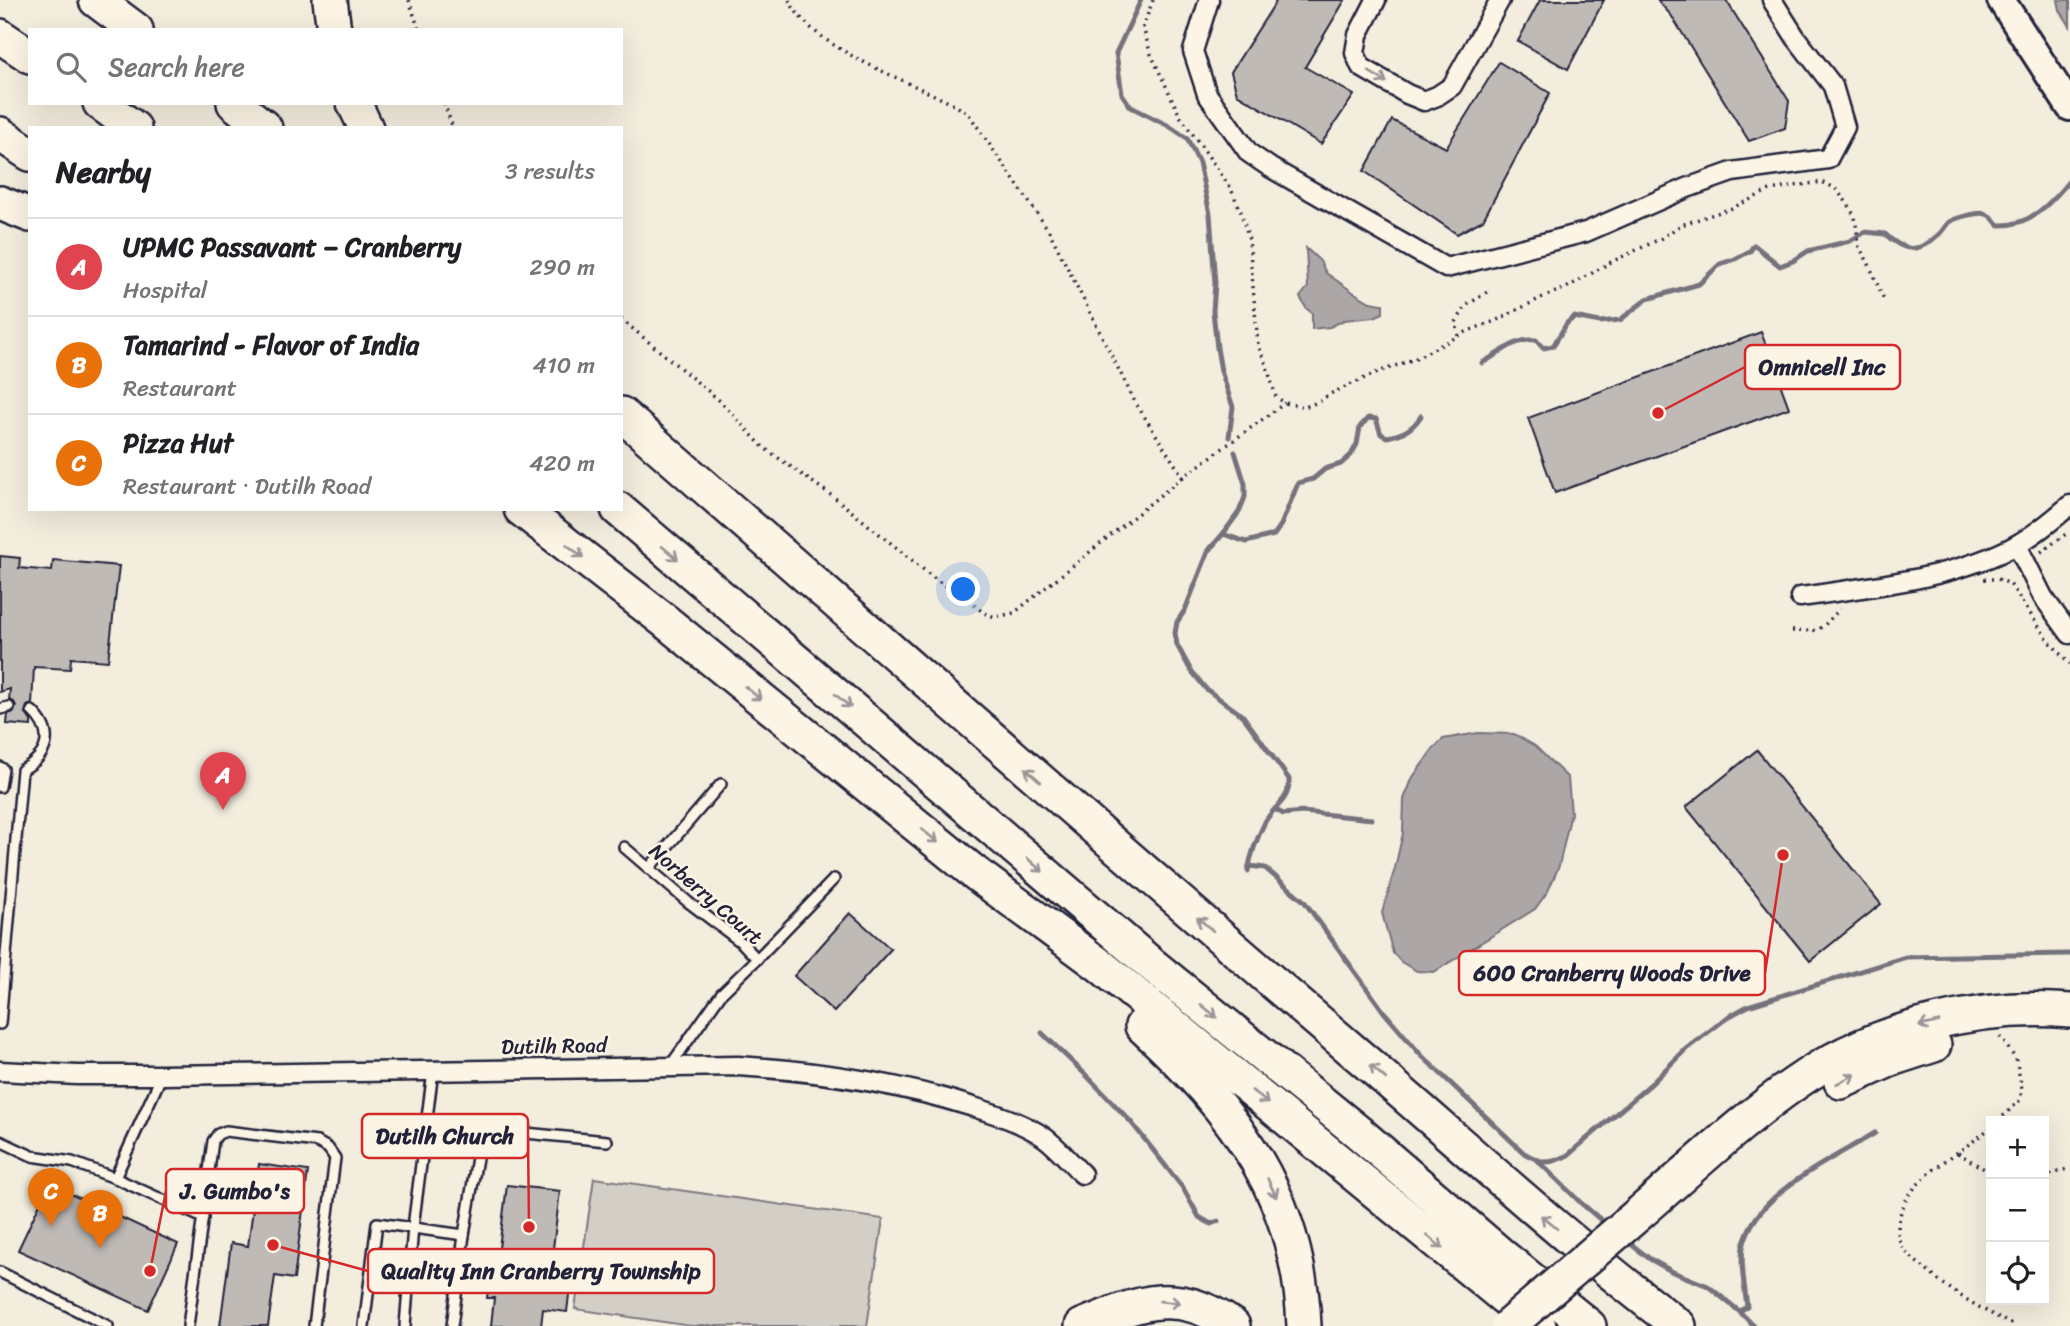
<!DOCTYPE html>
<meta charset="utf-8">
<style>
:root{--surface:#fff;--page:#f2f2f2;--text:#202124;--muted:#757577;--line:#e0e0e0;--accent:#d93025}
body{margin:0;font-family:Sriracha,sans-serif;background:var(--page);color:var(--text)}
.controls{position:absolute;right:21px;bottom:21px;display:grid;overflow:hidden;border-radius:0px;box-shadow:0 7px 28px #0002}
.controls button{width:63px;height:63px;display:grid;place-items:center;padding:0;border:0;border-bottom:2px solid var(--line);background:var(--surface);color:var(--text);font:35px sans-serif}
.you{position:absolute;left:964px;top:590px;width:24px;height:24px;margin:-18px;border:5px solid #fff;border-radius:50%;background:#1a73e8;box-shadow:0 0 0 10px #1a73e833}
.badge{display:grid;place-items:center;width:46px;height:46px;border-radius:50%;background:var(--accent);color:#fff;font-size:23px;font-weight:700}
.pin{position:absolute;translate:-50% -58px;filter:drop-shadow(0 2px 4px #0008)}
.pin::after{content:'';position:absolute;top:37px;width:24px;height:21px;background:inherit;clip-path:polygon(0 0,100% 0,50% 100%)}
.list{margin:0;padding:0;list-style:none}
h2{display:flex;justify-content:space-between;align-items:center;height:91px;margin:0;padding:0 28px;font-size:30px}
h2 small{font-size:23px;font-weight:400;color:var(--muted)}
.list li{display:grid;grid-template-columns:46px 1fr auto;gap:21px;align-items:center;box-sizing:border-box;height:98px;padding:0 28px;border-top:2px solid var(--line)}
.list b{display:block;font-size:26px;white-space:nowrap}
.list p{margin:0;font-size:23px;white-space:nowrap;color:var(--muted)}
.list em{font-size:23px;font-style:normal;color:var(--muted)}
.icon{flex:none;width:38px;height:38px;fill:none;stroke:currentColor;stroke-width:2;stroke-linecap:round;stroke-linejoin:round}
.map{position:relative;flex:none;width:2070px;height:1326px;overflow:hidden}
.search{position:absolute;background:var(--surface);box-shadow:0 7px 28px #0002;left:28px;top:28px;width:595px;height:77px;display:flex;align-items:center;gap:18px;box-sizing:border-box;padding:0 24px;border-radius:0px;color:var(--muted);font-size:26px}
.panel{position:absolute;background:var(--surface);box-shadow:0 7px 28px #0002;left:28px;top:126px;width:595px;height:385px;border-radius:0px}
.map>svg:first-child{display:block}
</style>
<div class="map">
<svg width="2070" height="1326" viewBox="0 0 2070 1326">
<rect width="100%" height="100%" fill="#f3edde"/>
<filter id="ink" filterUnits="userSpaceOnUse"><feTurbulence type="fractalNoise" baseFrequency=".0143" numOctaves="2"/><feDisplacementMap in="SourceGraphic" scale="14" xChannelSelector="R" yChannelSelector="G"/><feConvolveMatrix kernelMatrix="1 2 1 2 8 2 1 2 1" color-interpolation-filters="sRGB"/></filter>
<g filter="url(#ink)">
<polygon fill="#d4cfc6" stroke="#7b7880" stroke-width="2" points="594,1178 883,1219 867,1326 691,1326 575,1309"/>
<g fill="#aca7a6" stroke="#75727b" stroke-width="2">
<polygon points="2058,0 2070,0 2070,26 2060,10"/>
<polygon points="1306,248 1320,261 1326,273 1353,292 1370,302 1383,304 1383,313 1374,317 1344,320 1330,327 1312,329 1312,313 1306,308 1300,297 1308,287"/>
<polygon points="1478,733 1514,734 1535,746 1568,778 1571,813 1559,866 1548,891 1535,909 1434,972 1417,971 1401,962 1393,953 1382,913 1395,868 1403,833 1404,799 1413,777 1433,749 1443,739"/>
</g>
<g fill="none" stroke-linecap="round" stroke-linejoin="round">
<g stroke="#75727b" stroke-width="5">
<polyline points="1141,0 1116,53 1122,94 1131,107 1169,126 1187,138 1199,163 1210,214 1215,283 1213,311 1217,348 1221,371 1233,407 1229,437"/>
<path d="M1482,363C1500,354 1514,338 1536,340L1543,348L1553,346L1567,323L1574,317L1600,322L1620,320L1647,299L1699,284L1720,264L1735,259L1750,251L1754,245L1780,266L1793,261L1808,251L1850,241L1865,232L1885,234C1904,252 1918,254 1938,235C1942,232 1945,226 1949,222C1955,218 1980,211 1986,214C1992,216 1995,221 1998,225C2029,227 2051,203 2069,181"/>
<path d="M1235,452L1245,484V497L1239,512L1223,534L1209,550L1185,610L1177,622L1175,633L1177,645L1190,669L1206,689L1243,716L1289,779C1290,802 1274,805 1265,822C1257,838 1251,853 1248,871"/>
<path d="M1223,534L1246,542L1274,535L1281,525L1298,483L1313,479L1325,469L1341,464L1351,455L1357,444L1360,427L1368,418L1376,419L1381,434L1387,437C1403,434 1412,430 1421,416"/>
<polyline points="1275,809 1283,814 1302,812 1372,819"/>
<path d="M1249,866L1265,868L1304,901L1384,1012L1420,1054L1524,1153C1543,1164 1549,1165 1568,1155L1652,1083L1686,1049L1728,1017L1748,1006L1906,957L2070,954"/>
<polyline points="1042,1033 1088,1077 1131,1122 1183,1188 1199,1217 1211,1224 1218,1221"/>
<polyline points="1539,1162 1581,1203 1608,1226"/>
<path d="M1627,1241L1650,1259L1673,1272L1708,1286L1739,1311L1747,1307C1745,1288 1740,1266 1743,1247C1754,1193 1831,1160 1875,1133"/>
<polyline points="1739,1311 1754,1326"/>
</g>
</g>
<g fill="#bfbab6" stroke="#22223b" stroke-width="2">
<polygon points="1277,0 1345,0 1305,67 1354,95 1321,144 1237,94 1231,72"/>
<polygon points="1540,0 1604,0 1568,69 1518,41"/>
<polygon points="1657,0 1726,0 1789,101 1785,128 1749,141 1671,15"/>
<polygon points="1499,62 1550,93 1483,220 1457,234 1364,171 1392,120 1446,148"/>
<polygon points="1761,332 1789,408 1555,493 1528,418"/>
<polygon points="0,556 20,558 19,568 52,571 53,560 119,566 108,661 71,658 70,669 34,667 32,704 27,706 25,712 31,721 31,726 7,724 8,714 14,712 16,706 14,702 9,700 10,689 0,692"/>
<polygon points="1757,750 1881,904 1810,961 1686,807"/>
<polygon points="850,913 891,949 834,1012 794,976"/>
<polygon points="259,1164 308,1171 294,1279 275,1276 268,1326 220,1326 231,1243 248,1246"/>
<polygon points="49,1184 178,1244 148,1310 18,1250"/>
<polygon points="507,1185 560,1191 551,1265 572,1268 567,1312 543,1309 541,1326 491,1326 494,1298 487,1298 491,1264 497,1264"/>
</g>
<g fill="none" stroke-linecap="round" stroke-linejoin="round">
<defs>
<g id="lane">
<polyline points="0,709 9,707"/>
<polyline points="0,767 3,769 0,787"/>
<polyline points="624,847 688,902 742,943 757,959 721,994 670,1066"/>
<polyline points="649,868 721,784"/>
<polyline points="757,959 834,879"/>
<path d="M0,1024L22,770C49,755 55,733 32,711"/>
<polyline points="162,1075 115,1178 203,1218"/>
<polyline points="0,1141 32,1156 72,1162 115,1178"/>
<polyline points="0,1272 108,1326"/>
<polyline points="188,1326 213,1141 218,1134 226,1131 317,1142 328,1148 335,1158 314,1326"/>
<polyline points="364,1326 377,1223 464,1235"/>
<polyline points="405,1326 413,1227 433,1071"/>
<polyline points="452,1326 464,1235 481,1134 495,1130 607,1141"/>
</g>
<g id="street">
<polyline points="1209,0 1193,51 1207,94 1249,153 1271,168 1446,268 1586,232 1687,188 1732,172 1828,159 1845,127 1833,86 1796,38 1772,0"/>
<polyline points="1376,0 1358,35 1355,53 1361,67 1407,94 1424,101 1437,96 1452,86 1500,0"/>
<polyline points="2017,545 2043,597 2070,634"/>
<path d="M1800,597C1868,587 1958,578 2018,544C2037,533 2054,519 2070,505"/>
<path d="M0,1071L77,1075H162L738,1066C818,1071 894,1082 970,1106C995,1114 1022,1122 1044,1137C1058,1147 1070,1162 1082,1174"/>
</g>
<polyline id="secondary" points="2001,0 2070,107"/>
<g id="highway">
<polyline points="96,0 136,30"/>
<polyline points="330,0 334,30"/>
<polyline points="0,36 30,56"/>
<polyline points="100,103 134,128"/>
<polyline points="234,103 265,128"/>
<polyline points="354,103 366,128"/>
<polyline points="0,134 30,154"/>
<polyline points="0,203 30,215"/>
<path d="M621,414C864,626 1106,840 1352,1050C1460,1142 1565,1240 1679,1326"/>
<polyline points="521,509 665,621 975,873 1101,966 1539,1326"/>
<polyline points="618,509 1151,964 1358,1132 1501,1255 1589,1326"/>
<path d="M1142,1026C1235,1112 1299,1195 1304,1326"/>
<polyline points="1841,1082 1894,1058 1934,1045"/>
<path d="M1642,1211C1695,1165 1747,1115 1806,1076C1879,1028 1983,1003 2070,1011"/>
<path d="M1082,1326C1140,1302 1177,1286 1233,1326"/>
</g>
</defs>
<use href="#lane" stroke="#22223b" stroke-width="14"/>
<use href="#street" stroke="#22223b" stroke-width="23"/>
<use href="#secondary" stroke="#22223b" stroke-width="32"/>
<use href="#highway" stroke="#22223b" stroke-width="38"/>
<g stroke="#22223b" stroke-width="3.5" stroke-dasharray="2 5" stroke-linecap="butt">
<polyline points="409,0 419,30"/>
<path d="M789,0C815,54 919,82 968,113L1049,231L1135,402L1183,477L1285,403"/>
<polyline points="1153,0 1143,27 1150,52 1180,116 1230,187 1240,209 1249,240 1258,345 1266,364 1276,397 1285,403 1305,407 1320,401 1330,394 1376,373 1414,359 1468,331 1495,321 1543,297 1566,288 1611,262 1660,239 1681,225 1732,208 1770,190 1801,185 1822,182 1835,188 1848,204 1855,217 1859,247 1868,262 1885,302"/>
<polyline points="444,103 453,128"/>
<polyline points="621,319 720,401 763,447 835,498 935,579 967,599 984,613 995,617 1014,613 1183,477"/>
<polyline points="1458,336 1456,322 1467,305 1489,291"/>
<polyline points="2041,552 2066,534"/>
<polyline points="1984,579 1998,579 2010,584 2048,640 2070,664"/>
<path d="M1792,631C1823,632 1819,630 1840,609"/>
<polyline points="1998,1121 2020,1100 2022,1089 2016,1059 2000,1037"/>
<path d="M1991,1127C1966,1149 1933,1165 1912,1191C1901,1205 1893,1229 1902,1246C1907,1255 1917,1262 1925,1269C1954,1294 1981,1309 2015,1326"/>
<polyline points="1958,1153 1991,1173"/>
<polyline points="2044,1177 2070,1168"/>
</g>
<use href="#lane" stroke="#fcf5e5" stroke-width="9"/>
<use href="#street" stroke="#fcf5e5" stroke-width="18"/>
<use href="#secondary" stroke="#fcf5e5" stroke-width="26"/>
<use href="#highway" stroke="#fcf5e5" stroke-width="33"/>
<defs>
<polyline id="highway-bridge" points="1508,1326 1642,1211"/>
</defs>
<use href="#highway-bridge" stroke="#22223b" stroke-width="38" stroke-linecap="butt"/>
<use href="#highway-bridge" stroke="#fcf5e5" stroke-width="33"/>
</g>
<defs><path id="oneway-shaft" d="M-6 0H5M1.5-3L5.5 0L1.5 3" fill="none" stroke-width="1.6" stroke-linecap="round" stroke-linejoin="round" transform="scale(1.75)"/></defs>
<g stroke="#9a9698">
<use href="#oneway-shaft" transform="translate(1378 77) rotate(31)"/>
<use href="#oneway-shaft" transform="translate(575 551) rotate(38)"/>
<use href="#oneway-shaft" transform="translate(670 553) rotate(40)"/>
<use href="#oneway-shaft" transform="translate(753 693) rotate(39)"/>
<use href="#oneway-shaft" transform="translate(843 701) rotate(40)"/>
<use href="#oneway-shaft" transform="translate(1033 775) rotate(-139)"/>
<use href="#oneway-shaft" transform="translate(930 836) rotate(39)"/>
<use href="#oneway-shaft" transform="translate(1035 865) rotate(41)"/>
<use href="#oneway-shaft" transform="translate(1205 924) rotate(-140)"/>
<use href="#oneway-shaft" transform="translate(1209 1011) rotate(39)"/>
<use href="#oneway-shaft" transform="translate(1929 1024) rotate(167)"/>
<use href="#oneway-shaft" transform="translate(1378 1072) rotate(-139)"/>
<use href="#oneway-shaft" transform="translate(1846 1079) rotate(-27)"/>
<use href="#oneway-shaft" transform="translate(1260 1097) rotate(39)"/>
<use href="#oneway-shaft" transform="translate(1272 1188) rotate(65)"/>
<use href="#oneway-shaft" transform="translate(1549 1222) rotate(-140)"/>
<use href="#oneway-shaft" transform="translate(1435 1242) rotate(40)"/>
<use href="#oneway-shaft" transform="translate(1170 1302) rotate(5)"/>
</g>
</g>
<g text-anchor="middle" stroke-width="5" stroke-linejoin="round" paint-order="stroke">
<g font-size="21" fill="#22223b" stroke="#fcf5e5">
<text transform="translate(706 894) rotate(41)" y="7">Norberry Court</text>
<text transform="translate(554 1046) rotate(-1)" y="7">Dutilh Road</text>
</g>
</g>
<path fill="none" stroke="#d62828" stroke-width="2.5" d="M1658 413L1745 367M1783 855L1765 973M529 1227L528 1136M150 1271L166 1191M273 1245L368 1271"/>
<g fill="#d62828" stroke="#fcf5e5" stroke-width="2.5">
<circle cx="1658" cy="413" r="7"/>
<circle cx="1783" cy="855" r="7"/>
<circle cx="529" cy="1227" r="7"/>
<circle cx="150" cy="1271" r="7"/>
<circle cx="273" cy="1245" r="7"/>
</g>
<g fill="#fcf5e5" stroke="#d62828" stroke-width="2.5">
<rect x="1745" y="345" width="155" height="44" rx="7"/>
<rect x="1459" y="951" width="306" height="44" rx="7"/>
<rect x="362" y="1114" width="166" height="44" rx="7"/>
<rect x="166" y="1169" width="138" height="44" rx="7"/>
<rect x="368" y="1249" width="346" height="44" rx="7"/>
</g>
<g font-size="23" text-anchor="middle" font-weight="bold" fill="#22223b">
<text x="1822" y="375">Omnicell Inc</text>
<text x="1612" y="981">600 Cranberry Woods Drive</text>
<text x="445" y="1144">Dutilh Church</text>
<text x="235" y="1199">J. Gumbo's</text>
<text x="541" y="1279">Quality Inn Cranberry Township</text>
</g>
</svg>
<div class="controls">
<button>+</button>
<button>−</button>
<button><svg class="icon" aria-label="locate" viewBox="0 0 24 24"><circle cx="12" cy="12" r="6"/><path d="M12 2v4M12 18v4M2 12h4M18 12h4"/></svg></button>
</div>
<div class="you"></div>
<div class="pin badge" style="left:223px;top:810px;background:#e0444e">A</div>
<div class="pin badge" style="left:100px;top:1248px;background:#e8710a">B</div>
<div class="pin badge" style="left:51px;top:1226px;background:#e8710a">C</div>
<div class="search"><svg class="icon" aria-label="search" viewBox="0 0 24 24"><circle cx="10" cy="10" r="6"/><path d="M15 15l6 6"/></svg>Search here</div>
<section class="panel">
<h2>Nearby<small>3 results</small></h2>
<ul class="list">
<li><span class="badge" style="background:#e0444e">A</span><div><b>UPMC Passavant – Cranberry</b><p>Hospital</p></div><em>290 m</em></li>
<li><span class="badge" style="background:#e8710a">B</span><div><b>Tamarind - Flavor of India</b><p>Restaurant</p></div><em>410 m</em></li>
<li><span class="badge" style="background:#e8710a">C</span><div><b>Pizza Hut</b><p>Restaurant · Dutilh Road</p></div><em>420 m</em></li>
</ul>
</section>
</div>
